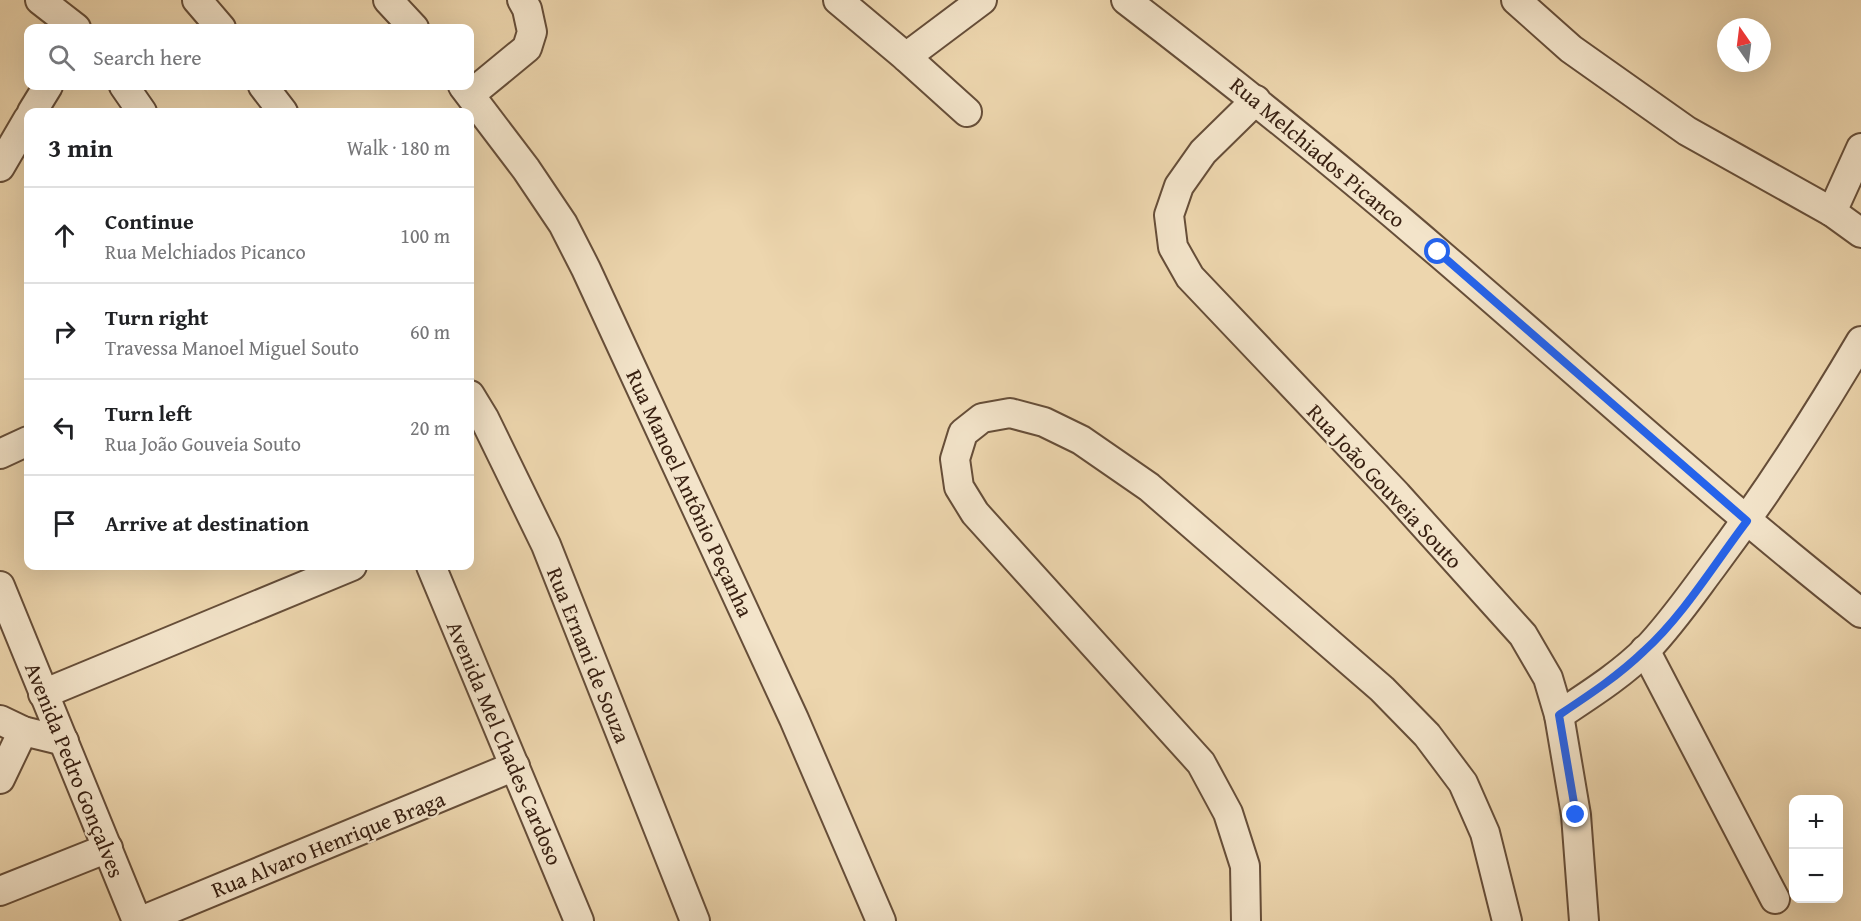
<!DOCTYPE html>
<meta charset="utf-8">
<style>
:root{--surface:#fff;--page:#f2f2f2;--text:#202124;--muted:#757577;--line:#e0e0e0}
body{margin:0;font-family:"Gentium Book Plus",serif;background:var(--page);color:var(--text)}
.controls{position:absolute;right:18px;bottom:18px;display:grid;overflow:hidden;border-radius:12px;box-shadow:0 6px 24px #0002}
.controls button{width:54px;height:54px;display:grid;place-items:center;padding:0;border:0;border-bottom:2px solid var(--line);background:var(--surface);color:var(--text);font:30px sans-serif}
.compass{position:absolute;left:1717px;top:18px;width:54px;height:54px;border-radius:50%;background:var(--surface);box-shadow:0 6px 24px #0002;rotate:346deg}
.stop{position:absolute;width:18px;height:18px;margin:-14px;border:4px solid #2563eb;border-radius:50%;background:#fff}
.stop.end{background:#2563eb;border-color:#fff;box-shadow:0 2px 6px #0008}
.list{margin:0;padding:0;list-style:none}
h2{display:flex;justify-content:space-between;align-items:center;height:78px;margin:0;padding:0 24px;font-size:26px}
h2 small{font-size:20px;font-weight:400;color:var(--muted)}
.list li{display:grid;grid-template-columns:39px 1fr auto;gap:18px;align-items:center;box-sizing:border-box;height:96px;padding:0 24px;border-top:2px solid var(--line)}
.list b{display:block;font-size:22px;white-space:nowrap}
.list p{margin:0;font-size:20px;white-space:nowrap;color:var(--muted)}
.list em{font-size:20px;font-style:normal;color:var(--muted)}
.icon{flex:none;width:33px;height:33px;fill:none;stroke:currentColor;stroke-width:2;stroke-linecap:round;stroke-linejoin:round}
.map{position:relative;flex:none;width:1861px;height:921px;overflow:hidden}
.search{position:absolute;background:var(--surface);box-shadow:0 6px 24px #0002;left:24px;top:24px;width:450px;height:66px;display:flex;align-items:center;gap:15px;box-sizing:border-box;padding:0 21px;border-radius:12px;color:var(--muted);font-size:22px}
.panel{position:absolute;background:var(--surface);box-shadow:0 6px 24px #0002;left:24px;top:108px;width:450px;height:462px;border-radius:12px}
.map>svg:first-child{display:block}
</style>
<div class="map">
<svg width="1861" height="921" viewBox="0 0 1861 921">
<rect width="100%" height="100%" fill="#edd6ae"/>
<filter id="stains"><feTurbulence type="fractalNoise" baseFrequency=".00333" numOctaves="4"/><feColorMatrix values="0 0 0 0 .2 0 0 0 0 .09 0 0 0 0 .02 0 0 0 .5 -.17"/></filter>
<radialGradient id="worn" r=".72"><stop offset=".6" stop-color="#630" stop-opacity="0"/><stop offset="1" stop-color="#630" stop-opacity=".3"/></radialGradient>
<g fill="none" stroke-linecap="round" stroke-linejoin="round">
<defs>
<g id="minor">
<polyline points="40,0 76,28"/>
<polyline points="197,0 221,28"/>
<polyline points="388,0 414,28"/>
<polyline points="838,0 906,57 967,112"/>
<path d="M1126,0C1233,82 1338,166 1440,254C1580,374 1716,499 1861,613"/>
<polyline points="1516,0 1571,49 1687,131 1832,212 1861,233"/>
<polyline points="906,57 982,0"/>
<polyline points="124,86 142,112"/>
<polyline points="263,86 283,112"/>
<polyline points="463,86 526,169 563,224 586,269 794,719 881,921"/>
<polyline points="471,94 527,48 532,32 527,9 522,0"/>
<polyline points="1256,100 1203,152 1179,186 1169,215 1173,247 1190,277 1397,495 1523,635 1548,678 1559,715 1576,815 1584,921"/>
<polyline points="32,112 48,86"/>
<polyline points="0,167 28,119"/>
<polyline points="1832,212 1861,148"/>
<polyline points="470,395 484,418 546,545 695,921"/>
<polyline points="0,454 28,441"/>
<polyline points="431,566 579,921"/>
<polyline points="0,586 137,921"/>
<polyline points="1645,650 1775,899"/>
<polyline points="43,694 352,566"/>
<path d="M1559,715C1589,695 1621,675 1647,649C1671,624 1691,595 1712,567C1766,495 1815,419 1861,341"/>
<polyline points="0,720 23,731 64,741"/>
<polyline points="0,779 23,731"/>
<polyline points="0,891 108,848"/>
<polyline points="141,921 515,766"/>
<polyline points="1246,921 1245,866 1228,813 1201,763 975,513 959,487 955,459 963,433 982,418 1010,413 1044,422 1081,440 1149,487 1382,689 1427,735 1463,783 1485,833 1507,921"/>
</g>
</defs>
<use href="#minor" stroke="#664e39" stroke-width="32"/>
<use href="#minor" stroke="#f3e4ca" stroke-width="28"/>
</g>
<g fill="none" stroke-linecap="round" stroke-linejoin="round">
<path stroke="#2563eb" stroke-width="8" d="M1438,252L1747,521C1715,563 1683,616 1644,651C1618,676 1589,695 1559,715L1576,815"/>
</g>
<g text-anchor="middle" stroke-width="4.5" stroke-linejoin="round" paint-order="stroke">
<g font-size="22" fill="#392112" stroke="#f3e4ca">
<text transform="translate(1318 152) rotate(40)" y="8">Rua Melchiados Picanco</text>
<text transform="translate(1385 486) rotate(47)" y="8">Rua João Gouveia Souto</text>
<text transform="translate(690 493) rotate(65)" y="8">Rua Manoel Antônio Peçanha</text>
<text transform="translate(589 655) rotate(68)" y="8">Rua Ernani de Souza</text>
<text transform="translate(505 743) rotate(67)" y="8">Avenida Mel Chades Cardoso</text>
<text transform="translate(75 770) rotate(68)" y="8">Avenida Pedro Gonçalves</text>
<text transform="translate(328 844) rotate(-22)" y="8">Rua Alvaro Henrique Braga</text>
</g>
</g>
<rect width="100%" height="100%" filter="url(#stains)"/>
<rect width="100%" height="100%" fill="url(#worn)"/>
</svg>
<div class="controls">
<button>+</button>
<button>−</button>
</div>
<svg class="compass" viewBox="-18 -18 36 36"><path d="M0-13l5 13h-10z" fill="#e53935"/><path d="M0 13l5-13h-10z" fill="#757577"/></svg>
<div class="stop" style="left:1438px;top:252px"></div>
<div class="stop end" style="left:1576px;top:815px"></div>
<div class="search"><svg class="icon" aria-label="search" viewBox="0 0 24 24"><circle cx="10" cy="10" r="6"/><path d="M15 15l6 6"/></svg>Search here</div>
<section class="panel">
<h2>3 min<small>Walk · 180 m</small></h2>
<ul class="list">
<li><svg class="icon" aria-label="ahead" viewBox="0 0 24 24"><path d="M12 20V5M6 11l6-6 6 6"/></svg><div><b>Continue</b><p>Rua Melchiados Picanco</p></div><em>100 m</em></li>
<li><svg class="icon" aria-label="right" viewBox="0 0 24 24"><path d="M7 20v-9h11M14 6l5 5-5 5"/></svg><div><b>Turn right</b><p>Travessa Manoel Miguel Souto</p></div><em>60 m</em></li>
<li><svg class="icon" aria-label="left" viewBox="0 0 24 24"><path d="M17 20v-9H6M10 6l-5 5 5 5"/></svg><div><b>Turn left</b><p>Rua João Gouveia Souto</p></div><em>20 m</em></li>
<li><svg class="icon" aria-label="arrive" viewBox="0 0 24 24"><path d="M6 21V4h12l-3 4 3 4H6"/></svg><div><b>Arrive at destination</b></div></li>
</ul>
</section>
</div>
